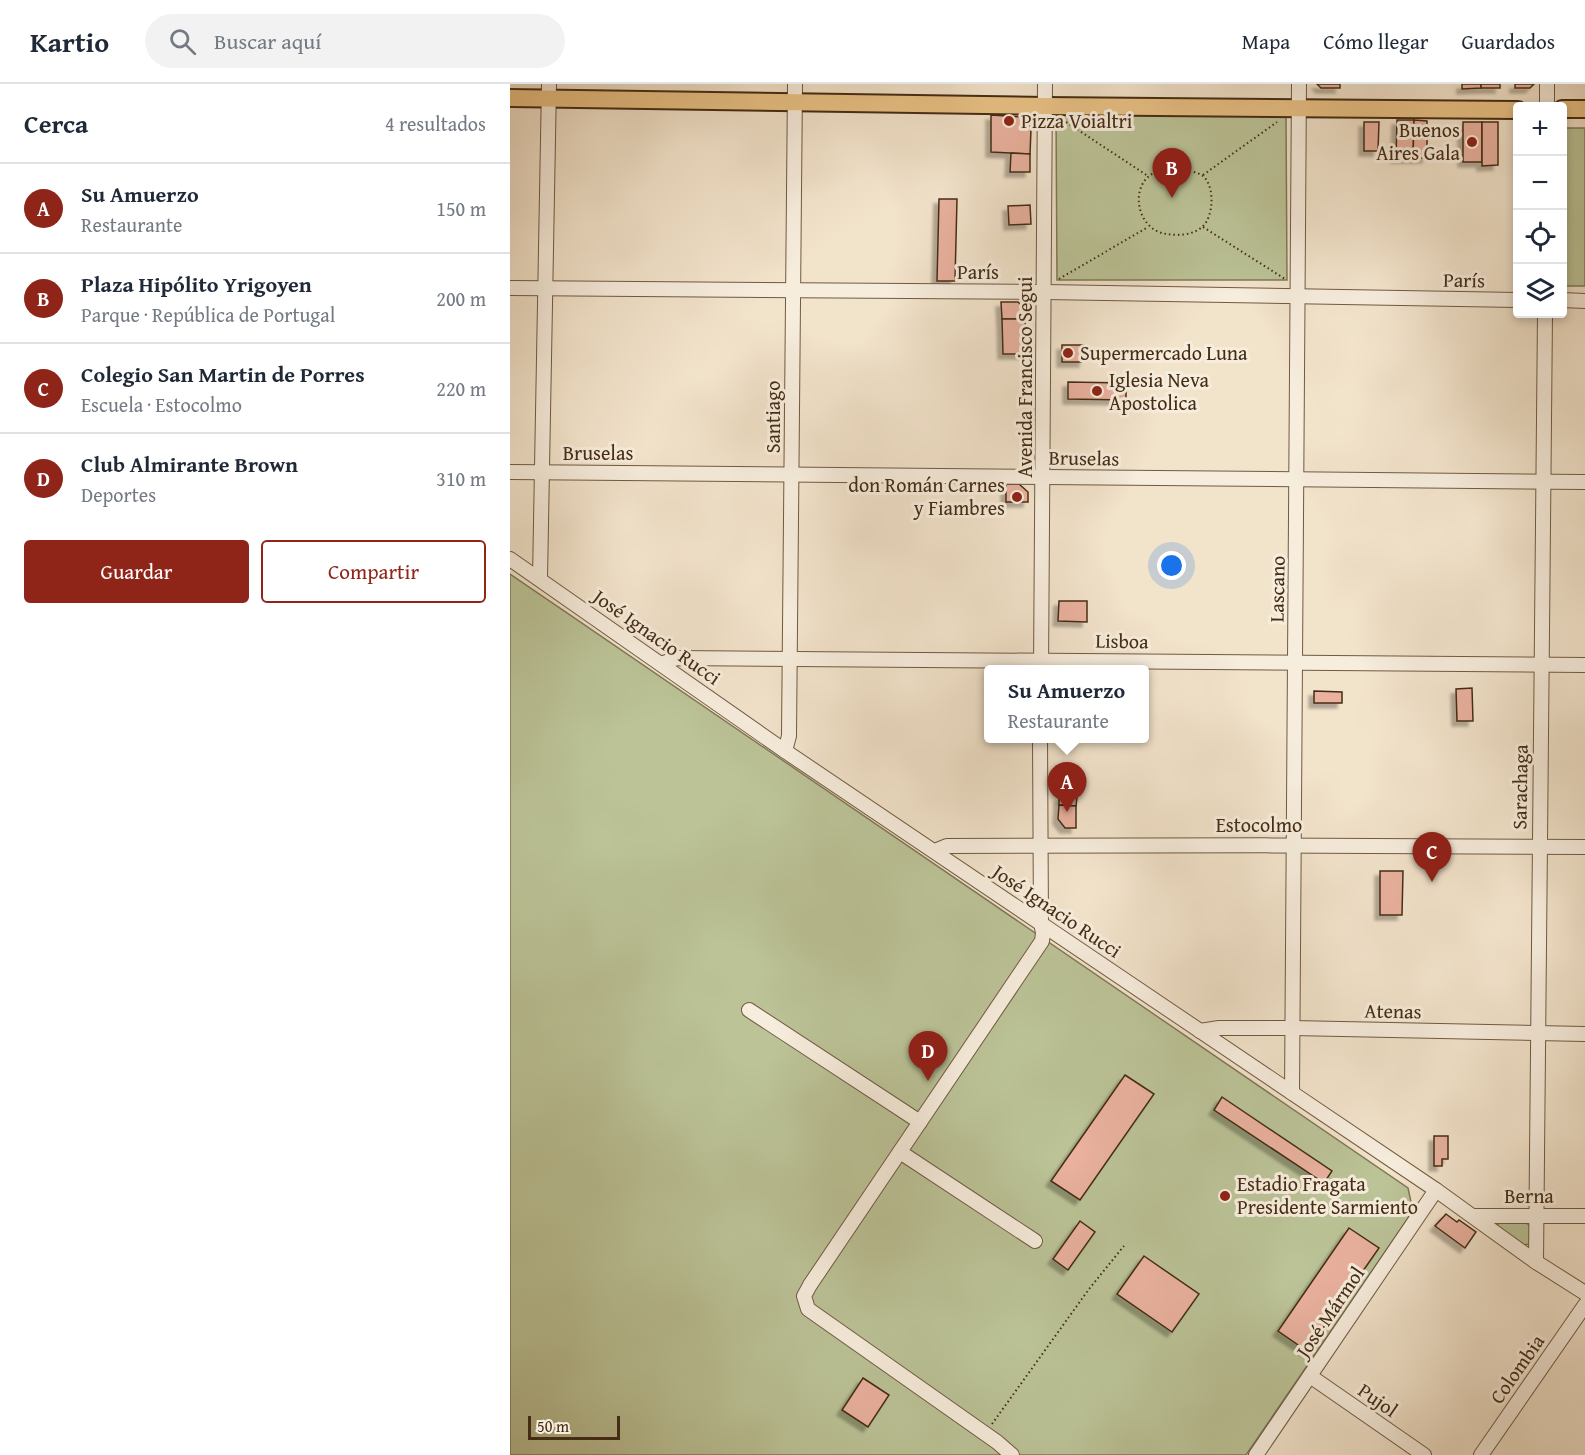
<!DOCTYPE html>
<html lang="es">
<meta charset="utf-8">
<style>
:root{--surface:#fff;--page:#f2f2f3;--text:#1f2937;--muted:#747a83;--line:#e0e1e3;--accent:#8f2418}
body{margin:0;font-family:"Gentium Book Plus",serif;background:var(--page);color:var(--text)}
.controls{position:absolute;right:18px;top:18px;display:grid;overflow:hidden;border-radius:6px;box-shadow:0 3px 9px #0003}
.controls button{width:54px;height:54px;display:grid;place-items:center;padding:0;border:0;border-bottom:2px solid var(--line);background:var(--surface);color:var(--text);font:30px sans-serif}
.scale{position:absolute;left:18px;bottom:15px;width:92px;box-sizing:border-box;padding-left:6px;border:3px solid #442c15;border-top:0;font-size:16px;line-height:21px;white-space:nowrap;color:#442c15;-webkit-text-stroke:4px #f7eddd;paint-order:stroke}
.you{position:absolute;left:662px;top:482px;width:21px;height:21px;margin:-15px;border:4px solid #fff;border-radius:50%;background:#1a73e8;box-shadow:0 0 0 9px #1a73e833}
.badge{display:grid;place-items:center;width:39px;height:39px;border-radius:50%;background:var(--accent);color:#fff;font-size:20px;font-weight:700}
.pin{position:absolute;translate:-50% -50px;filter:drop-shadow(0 2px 3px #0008)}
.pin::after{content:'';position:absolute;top:32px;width:21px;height:18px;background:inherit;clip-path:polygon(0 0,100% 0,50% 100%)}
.popup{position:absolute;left:474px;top:581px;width:165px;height:78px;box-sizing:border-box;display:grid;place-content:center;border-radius:6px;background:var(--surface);filter:drop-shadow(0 2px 4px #0005);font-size:20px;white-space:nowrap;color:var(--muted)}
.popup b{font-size:22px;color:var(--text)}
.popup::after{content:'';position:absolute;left:50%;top:100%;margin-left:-12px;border:12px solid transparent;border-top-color:var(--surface)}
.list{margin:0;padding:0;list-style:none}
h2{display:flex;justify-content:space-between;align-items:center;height:78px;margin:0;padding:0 24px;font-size:26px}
h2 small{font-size:20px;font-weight:400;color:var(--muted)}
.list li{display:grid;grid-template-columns:39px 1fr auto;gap:18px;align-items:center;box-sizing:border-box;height:90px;padding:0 24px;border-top:2px solid var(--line)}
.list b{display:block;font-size:22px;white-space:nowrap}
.list p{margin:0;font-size:20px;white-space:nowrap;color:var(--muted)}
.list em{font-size:20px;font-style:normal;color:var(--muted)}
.actions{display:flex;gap:12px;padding:18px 24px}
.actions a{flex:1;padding:14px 0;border:2px solid var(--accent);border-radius:6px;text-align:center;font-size:21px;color:var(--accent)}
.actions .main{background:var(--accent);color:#fff}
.icon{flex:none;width:33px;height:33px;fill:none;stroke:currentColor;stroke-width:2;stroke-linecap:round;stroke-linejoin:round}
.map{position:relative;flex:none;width:1075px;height:1371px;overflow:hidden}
header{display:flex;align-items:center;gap:36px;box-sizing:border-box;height:84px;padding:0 30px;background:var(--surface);border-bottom:2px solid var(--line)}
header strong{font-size:28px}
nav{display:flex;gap:33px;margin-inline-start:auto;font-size:21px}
.search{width:420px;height:54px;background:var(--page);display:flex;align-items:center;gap:15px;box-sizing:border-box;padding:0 21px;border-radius:33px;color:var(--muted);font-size:22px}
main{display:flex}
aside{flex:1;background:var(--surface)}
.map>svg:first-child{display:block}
</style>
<header>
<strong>Kartio</strong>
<div class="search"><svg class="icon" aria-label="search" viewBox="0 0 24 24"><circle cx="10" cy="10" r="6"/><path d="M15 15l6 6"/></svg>Buscar aquí</div>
<nav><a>Mapa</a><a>Cómo llegar</a><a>Guardados</a></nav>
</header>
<main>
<aside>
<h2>Cerca<small>4 resultados</small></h2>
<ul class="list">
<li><span class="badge">A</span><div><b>Su Amuerzo</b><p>Restaurante</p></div><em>150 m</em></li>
<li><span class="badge">B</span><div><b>Plaza Hipólito Yrigoyen</b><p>Parque · República de Portugal</p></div><em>200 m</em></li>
<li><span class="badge">C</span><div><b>Colegio San Martin de Porres</b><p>Escuela · Estocolmo</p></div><em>220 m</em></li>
<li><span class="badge">D</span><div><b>Club Almirante Brown</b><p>Deportes</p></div><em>310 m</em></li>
</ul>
<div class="actions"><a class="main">Guardar</a><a>Compartir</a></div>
</aside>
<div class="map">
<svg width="1075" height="1371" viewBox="0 0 1075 1371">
<defs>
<filter id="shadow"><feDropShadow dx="-5" dy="5" stdDeviation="1.5" flood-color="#0004"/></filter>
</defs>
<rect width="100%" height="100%" fill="#f2e3cb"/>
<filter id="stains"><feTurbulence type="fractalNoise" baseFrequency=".00333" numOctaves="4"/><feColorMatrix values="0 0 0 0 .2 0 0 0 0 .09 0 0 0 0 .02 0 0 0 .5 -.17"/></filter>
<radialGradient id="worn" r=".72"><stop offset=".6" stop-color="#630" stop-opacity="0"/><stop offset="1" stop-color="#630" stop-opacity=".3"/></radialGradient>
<g fill="#bbc397" stroke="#807856" stroke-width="1.5">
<polygon points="546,31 776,31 777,196 547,196"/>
<rect x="1053" y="44" width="22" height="158"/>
<path d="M0,490C300,694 598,901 898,1104L903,1127L736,1371H0Z"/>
<path d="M989,1138C999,1138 1012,1136 1020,1141V1160L1013,1161L987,1143Z"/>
</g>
<g fill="#e9b19e" stroke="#442c15" stroke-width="1.5" filter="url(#shadow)">
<polygon points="807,0 830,0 830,4 811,4"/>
<polygon points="952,0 971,0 971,4 952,5"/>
<rect x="971" y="0" width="19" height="4"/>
<polygon points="1005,0 1024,0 1020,4 1005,4"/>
<polygon points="481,31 513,33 519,38 521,45 520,70 481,68"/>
<polygon points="887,36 904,36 903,74 886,74"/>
<polygon points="904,36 917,37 917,74 903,74"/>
<polygon points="854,38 869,38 868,67 854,67"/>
<rect x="953" y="38" width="19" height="40"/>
<polygon points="972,38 988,38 988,81 972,82"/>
<polygon points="501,69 520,70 520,88 500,88"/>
<polygon points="429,115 447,115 445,197 427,197"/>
<polygon points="520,121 521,140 499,141 498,122"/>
<polygon points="491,218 508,218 516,226 515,235 492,235"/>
<polygon points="492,235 515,235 516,270 493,270"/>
<rect x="552" y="261" width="22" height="17"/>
<polygon points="558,298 616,299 616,316 558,315"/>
<polygon points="496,400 509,400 518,408 518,418 496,418"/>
<polygon points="549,517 577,517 577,538 548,537"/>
<polygon points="962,604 963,637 947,637 946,605"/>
<polygon points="804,607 832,608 832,619 804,619"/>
<polygon points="549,713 567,713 566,722 549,721"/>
<polygon points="549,721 566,722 566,744 555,744 548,735"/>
<polygon points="870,787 893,787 892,831 870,831"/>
<polygon points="615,991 644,1010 570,1116 541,1097"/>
<polygon points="712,1013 822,1087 814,1099 704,1026"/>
<polygon points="924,1052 938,1052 938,1075 932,1075 932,1082 924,1082"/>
<polygon points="936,1130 947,1138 949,1136 966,1148 955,1164 925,1142"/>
<polygon points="570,1137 585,1148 558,1186 543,1175"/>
<polygon points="839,1144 869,1164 797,1267 768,1247"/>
<polygon points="634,1172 689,1210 662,1248 607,1210"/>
<polygon points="353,1294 379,1311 358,1343 332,1326"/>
</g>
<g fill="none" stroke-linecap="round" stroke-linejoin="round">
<defs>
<g id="minor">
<polyline points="1037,22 1037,0"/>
<polyline points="0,204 535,208 1008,216"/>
<polyline points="1052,216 1075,217"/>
<polyline points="0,388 1075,398"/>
<polyline points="0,475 275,667 926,1106 1026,1178 1075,1209"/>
<polyline points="30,494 39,0"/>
<polyline points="151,580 167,574 1075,581"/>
<polyline points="531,586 535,0"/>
<polyline points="275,667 279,652 285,0"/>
<path d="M425,767L437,762C650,761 862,761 1075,763"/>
<polyline points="239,926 410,1038"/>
<polyline points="690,947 709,944 782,944 1075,950"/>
<polyline points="782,1009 789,0"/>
<polyline points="390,1068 525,1157"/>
<polyline points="964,1132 1075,1132"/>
<polyline points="1026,1178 1035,230"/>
<polyline points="800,1292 914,1371"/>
<polyline points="502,1371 487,1358 298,1225 294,1212 300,1201 532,857 533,849 531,839 530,654"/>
<polyline points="746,1371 926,1106"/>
<polyline points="971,1371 1075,1221"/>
</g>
<g id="major">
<polyline points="0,14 535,22 1008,26"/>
<polyline points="1052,25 1075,25"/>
</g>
</defs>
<use href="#minor" stroke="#705a42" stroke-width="16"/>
<use href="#major" stroke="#442c15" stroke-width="20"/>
<g stroke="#442c15" stroke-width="2" stroke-dasharray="1.5 3" stroke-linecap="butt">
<polyline points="556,38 638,92"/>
<path d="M666,85C674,86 686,87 693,92C705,102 704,133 692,143C683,151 668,152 657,150C626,147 617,98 648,87C653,85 660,86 666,85Z"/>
<polyline points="693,91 767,38"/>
<polyline points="693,143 775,195"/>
<polyline points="549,195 638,143"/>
<polyline points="482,1340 579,1205 614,1162"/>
</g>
<use href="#minor" stroke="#f7eddd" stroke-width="14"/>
<use href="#major" stroke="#e9c286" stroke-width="16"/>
</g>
<g fill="#8f2418" stroke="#f7eddd" stroke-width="2">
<circle cx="499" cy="37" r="6"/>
<circle cx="962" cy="58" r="6"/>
<circle cx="558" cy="269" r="6"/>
<circle cx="587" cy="307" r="6"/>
<circle cx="507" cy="413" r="6"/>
<circle cx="715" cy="1112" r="6"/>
</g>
<g text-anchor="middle" stroke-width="6" stroke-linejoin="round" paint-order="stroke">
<g font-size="20" fill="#442c15" stroke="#f7eddd" text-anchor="start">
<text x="511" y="44">Pizza Voialtri</text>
<text x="950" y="53" text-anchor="end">Buenos<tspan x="950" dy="23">Aires Gala</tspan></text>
<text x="570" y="276">Supermercado Luna</text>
<text x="599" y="303">Iglesia Neva<tspan x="599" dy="23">Apostolica</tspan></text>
<text x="495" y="408" text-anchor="end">don Román Carnes<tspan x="495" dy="23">y Fiambres</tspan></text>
<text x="727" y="1107">Estadio Fragata<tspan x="727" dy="23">Presidente Sarmiento</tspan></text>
</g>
<g font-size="20" fill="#442c15" stroke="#f7eddd">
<text x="468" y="195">París</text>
<text transform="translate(954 196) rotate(1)" y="7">París</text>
<text transform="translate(515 293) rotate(-90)" y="7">Avenida Francisco Segui</text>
<text transform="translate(263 333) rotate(-90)" y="7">Santiago</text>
<text x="88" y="376">Bruselas</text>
<text transform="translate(574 374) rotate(1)" y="7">Bruselas</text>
<text transform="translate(767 505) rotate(-89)" y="7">Lascano</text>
<text transform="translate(147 553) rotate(35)" y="7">José Ignacio Rucci</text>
<text transform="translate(612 557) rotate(1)" y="7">Lisboa</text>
<text transform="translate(1010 703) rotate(-89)" y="7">Sarachaga</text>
<text x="749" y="748">Estocolmo</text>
<text transform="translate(547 827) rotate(34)" y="7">José Ignacio Rucci</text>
<text transform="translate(883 927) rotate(1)" y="7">Atenas</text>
<text x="1019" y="1119">Berna</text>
<text transform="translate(820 1228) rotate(-56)" y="7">José Mármol</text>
<text transform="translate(1007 1285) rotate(-55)" y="7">Colombia</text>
<text transform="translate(868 1316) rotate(35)" y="7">Pujol</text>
</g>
</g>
<rect width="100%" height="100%" filter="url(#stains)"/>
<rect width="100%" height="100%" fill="url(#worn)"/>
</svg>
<div class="controls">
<button>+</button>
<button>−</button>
<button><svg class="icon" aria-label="locate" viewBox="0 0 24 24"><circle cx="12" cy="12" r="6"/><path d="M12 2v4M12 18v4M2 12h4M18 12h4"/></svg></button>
<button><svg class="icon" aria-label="layers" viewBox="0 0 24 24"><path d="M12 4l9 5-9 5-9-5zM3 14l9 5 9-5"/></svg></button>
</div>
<div class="scale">50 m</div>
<div class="you"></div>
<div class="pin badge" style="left:557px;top:728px">A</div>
<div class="popup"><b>Su Amuerzo</b>Restaurante</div>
<div class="pin badge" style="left:662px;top:114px">B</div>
<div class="pin badge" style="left:922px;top:798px">C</div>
<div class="pin badge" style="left:418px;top:997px">D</div>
</div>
</main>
